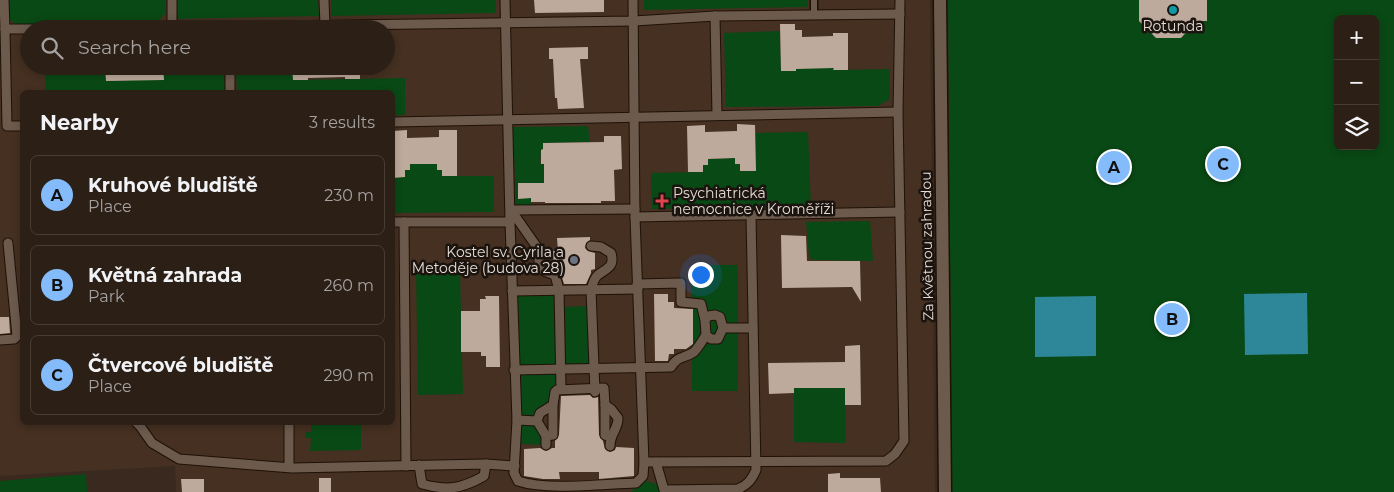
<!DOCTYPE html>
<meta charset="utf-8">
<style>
:root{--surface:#2b1f16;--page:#372c23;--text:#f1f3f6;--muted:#a6a2a1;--line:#473d35;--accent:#84bcfb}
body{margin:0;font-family:Montserrat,sans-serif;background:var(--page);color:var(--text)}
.controls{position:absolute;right:15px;top:15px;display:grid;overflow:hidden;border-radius:8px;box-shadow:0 2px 8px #0003}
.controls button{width:45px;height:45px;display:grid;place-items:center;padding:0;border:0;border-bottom:1px solid var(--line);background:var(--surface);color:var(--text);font:25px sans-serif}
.you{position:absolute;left:700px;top:274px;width:18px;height:18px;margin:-12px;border:4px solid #fff;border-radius:50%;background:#1a73e8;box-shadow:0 0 0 8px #1a73e833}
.badge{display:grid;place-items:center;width:32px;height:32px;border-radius:50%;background:var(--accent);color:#111;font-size:16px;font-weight:700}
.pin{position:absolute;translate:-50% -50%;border:2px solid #fff;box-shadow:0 1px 5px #0006}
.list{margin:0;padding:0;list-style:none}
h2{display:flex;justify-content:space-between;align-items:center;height:65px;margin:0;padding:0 20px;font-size:21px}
h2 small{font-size:16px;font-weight:400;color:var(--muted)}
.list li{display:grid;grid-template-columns:32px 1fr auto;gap:15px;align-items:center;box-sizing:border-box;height:80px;margin:0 10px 10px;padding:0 10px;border:1px solid var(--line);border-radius:8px}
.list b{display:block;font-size:19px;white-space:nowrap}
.list p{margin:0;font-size:16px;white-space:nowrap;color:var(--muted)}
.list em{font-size:16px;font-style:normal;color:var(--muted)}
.icon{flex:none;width:28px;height:28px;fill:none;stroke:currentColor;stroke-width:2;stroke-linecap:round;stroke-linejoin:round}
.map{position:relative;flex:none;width:1394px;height:492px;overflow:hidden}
.search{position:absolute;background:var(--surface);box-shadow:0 2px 8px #0003;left:20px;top:20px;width:375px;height:55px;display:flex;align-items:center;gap:12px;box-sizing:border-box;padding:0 18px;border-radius:28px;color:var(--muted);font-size:19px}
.panel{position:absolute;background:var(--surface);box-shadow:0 2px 8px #0003;left:20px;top:90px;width:375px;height:335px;border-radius:8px}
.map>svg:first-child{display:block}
</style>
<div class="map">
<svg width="1394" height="492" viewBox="0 0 1394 492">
<rect width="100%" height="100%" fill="#39291e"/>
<path fill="#453021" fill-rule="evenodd" d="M0,0H930L935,492H176L175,466L0,476ZM29,29H386V66H29ZM22,92H392V422H22Z"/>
<g fill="#094915" fill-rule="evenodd">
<polygon points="10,0 165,0 166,13 156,23 150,23 20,25 14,23 10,20"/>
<polygon points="177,0 318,0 319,16 177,19"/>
<polygon points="331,0 496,0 496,13 331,16"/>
<polygon points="644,0 808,0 808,7 644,10"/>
<path d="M948,0H1394V492H952ZM1338,19H1375V146H1338Z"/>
<polygon points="780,31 781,71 796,71 795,68 834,68 834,70 890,69 890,99 878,106 726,107 724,33"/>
<polygon points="45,66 93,66 93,74 106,74 106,81 125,81 125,74 176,72 177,66 224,66 225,92 45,92"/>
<polygon points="236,66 293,66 293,80 405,78 405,115 393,115 392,92 237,92"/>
<polygon points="588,126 590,142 543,143 543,149 541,150 540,163 544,164 544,171 556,171 531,198 531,205 518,206 516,204 513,127"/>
<polygon points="808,132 811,207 652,209 651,173 703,172 703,165 708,159 735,158 735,164 740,164 740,171 751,171 755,133"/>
<polygon points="410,164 437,164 437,169 442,170 442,176 494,176 494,212 393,213 392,177 405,177 405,170 410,170"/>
<polygon points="870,221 873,261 815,260 811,259 809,255 806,222"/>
<polygon points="691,265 738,265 738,391 692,391"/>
<polygon points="416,269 460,270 463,394 418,395"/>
<polygon points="557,292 559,368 519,369 516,293"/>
<polygon points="591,306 593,368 562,368 561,307"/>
<polygon points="559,371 559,387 552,387 553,399 533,418 520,418 520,372"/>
<polygon points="794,388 846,388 845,443 794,442"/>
<polygon points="311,423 361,423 361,450 310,451 311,438 305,438 305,432 311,432"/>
<polygon points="520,423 534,424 542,432 544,445 521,444"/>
<polygon points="86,474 87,492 0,492 0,481"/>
<polygon points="642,480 660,485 662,492 631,492"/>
</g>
<g fill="#2e8798">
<polygon points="1307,293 1308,354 1245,355 1244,294"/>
<polygon points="1096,296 1096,356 1035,357 1035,297"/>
</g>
<g fill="#beaa9c">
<polygon points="534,0 604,0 604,12 535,13"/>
<polygon points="1139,0 1207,0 1207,21 1197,21 1181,38 1156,38 1139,21"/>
<polygon points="780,24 795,24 795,30 802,30 802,37 833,36 833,33 848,33 848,70 833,70 834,68 796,69 796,71 781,71"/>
<polygon points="588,47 588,59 580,59 584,108 558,109 557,98 555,98 553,59 549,59 549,48"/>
<polygon points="105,66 163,66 164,80 106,81"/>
<polygon points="292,66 360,66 360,79 345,79 345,77 308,78 308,80 293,80"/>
<polygon points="737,124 755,125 756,171 740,171 740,164 735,164 735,158 708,159 708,165 703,165 703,172 688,172 687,126 705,125 705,132 737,131"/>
<polygon points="407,130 407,138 439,137 439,130 457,130 457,176 442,176 442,170 437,170 437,164 410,164 410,170 405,170 405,177 392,178 392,131"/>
<polygon points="604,136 621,136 622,169 614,170 615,201 601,201 601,203 545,203 545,202 531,202 531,198 518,199 518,183 544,183 544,164 541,164 541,150 543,149 543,143 604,142"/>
<polygon points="781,235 806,236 807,261 860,261 861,302 852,287 782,288"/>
<polygon points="590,237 590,240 586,243 585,248 588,251 595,253 595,269 591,270 591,273 586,284 564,284 560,271 554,268 553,251 558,251 557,238"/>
<polygon points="654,294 668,294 668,302 674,302 674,308 693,309 693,344 686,349 674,349 674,354 669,354 668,361 655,361"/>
<polygon points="485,296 499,296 500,367 486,367 486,356 481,356 481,352 461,352 461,311 480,311 480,299 486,299"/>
<polygon points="0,317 9,317 10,333 0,334"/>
<polygon points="860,345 861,405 845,405 845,388 794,388 794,393 769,394 768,363 845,362 845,346"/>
<polygon points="590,395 593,398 598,397 599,435 603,441 605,449 610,452 615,450 616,447 634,448 634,476 599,479 599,472 559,472 560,479 543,479 524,476 524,449 540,448 546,451 552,448 555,448 555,441 559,435 561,396"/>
<polygon points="840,473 840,478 880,478 881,492 828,492 828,474"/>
<rect x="319" y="478" width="12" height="14"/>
<polygon points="181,479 204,479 204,492 182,492"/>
</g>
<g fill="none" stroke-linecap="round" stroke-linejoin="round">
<defs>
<polyline id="service" points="814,0 814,15"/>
<g id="pedestrian">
<polyline points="4,0 5,29"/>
<polyline points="324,0 325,25"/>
<path d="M505,0L510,222L517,420L514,473L518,481C548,491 603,484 636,483L643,476L644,462L635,217L633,0"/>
<polyline points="715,16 717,115"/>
<polyline points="172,27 172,0"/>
<polyline points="61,29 634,21 715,16 900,14"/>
<polyline points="230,66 230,92"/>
<polyline points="392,122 898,112"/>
<polyline points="22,126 7,126 5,29 58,29"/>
<polyline points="511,210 539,250 539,263 544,271 555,275 559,290 561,389"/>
<polyline points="511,210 635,209"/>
<polyline points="635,217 900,212"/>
<polyline points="392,222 404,222 406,466"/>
<polyline points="404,222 510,222"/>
<path d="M591,246L601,247L611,253C615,267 607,268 598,275C594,278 592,286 591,290L595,392"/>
<polyline points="637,284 681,283 681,302 701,304 705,320"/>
<polyline points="512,291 638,289"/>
<polyline points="723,328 718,339 711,339 706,335 705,320 708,316 715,315 720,317 723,328 753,328"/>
<polyline points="0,340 14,339 17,336 8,243"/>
<path d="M514,370L671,367C678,355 684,359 694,352C699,347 702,341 706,335"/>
<polyline points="605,405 605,435 610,437"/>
<polyline points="517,420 537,421 546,436 546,445"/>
<path d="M537,421L540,413L553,405L555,392L557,390L604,388L605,405L611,409L618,418C618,430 610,433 610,446"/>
<polyline points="136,422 140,426 152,443 179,459 292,468 486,464 515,466"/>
<polyline points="289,422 289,467"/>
<polyline points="546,436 553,435 553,405"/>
<polyline points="644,462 886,461 895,454 904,441 898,112 900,0"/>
<path d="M656,462L664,490L738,489C748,485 752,479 756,470L751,215"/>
<path d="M419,465L422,484C448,491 461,489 484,476L486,464"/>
</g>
<polyline id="minor" points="940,0 945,492"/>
</defs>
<use href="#service" stroke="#1f1107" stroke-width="9"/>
<use href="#pedestrian" stroke="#1f1107" stroke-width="11"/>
<use href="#minor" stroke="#1f1107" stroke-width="15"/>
<use href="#service" stroke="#6c5a4d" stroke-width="6"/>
<use href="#pedestrian" stroke="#6c5a4d" stroke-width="9"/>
<use href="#minor" stroke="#6c5a4d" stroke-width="12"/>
</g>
<circle fill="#0f9aa8" stroke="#1a130e" stroke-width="2" cx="1173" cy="10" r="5"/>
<path fill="#e0444e" stroke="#1a130e" stroke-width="2" d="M659.5 193.5h5v5h5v5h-5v5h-5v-5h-5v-5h5z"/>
<circle fill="#6b7280" stroke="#1a130e" stroke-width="2" cx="574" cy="260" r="5"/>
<g text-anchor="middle" stroke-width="5" stroke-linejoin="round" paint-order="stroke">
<g font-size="14" fill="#e6dbd4" stroke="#1a130e">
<text x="1173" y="31">Rotunda</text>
<text x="673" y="198" text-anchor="start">Psychiatrická<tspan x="673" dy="16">nemocnice v Kroměříži</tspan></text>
<text x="564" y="257" text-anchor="end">Kostel sv. Cyrila a<tspan x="564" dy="16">Metoděje (budova 28)</tspan></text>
</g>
<g font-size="14" fill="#e6dbd4" stroke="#1a130e">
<text transform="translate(927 246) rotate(-91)" y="5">Za Květnou zahradou</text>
</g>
</g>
</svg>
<div class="controls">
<button>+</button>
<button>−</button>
<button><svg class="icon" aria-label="layers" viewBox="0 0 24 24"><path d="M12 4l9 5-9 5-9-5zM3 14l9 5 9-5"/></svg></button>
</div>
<div class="you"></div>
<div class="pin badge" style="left:1114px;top:167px">A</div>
<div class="pin badge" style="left:1172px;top:319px">B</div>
<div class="pin badge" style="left:1223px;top:164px">C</div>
<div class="search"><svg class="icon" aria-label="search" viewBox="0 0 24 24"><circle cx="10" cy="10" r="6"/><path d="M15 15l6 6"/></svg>Search here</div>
<section class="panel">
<h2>Nearby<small>3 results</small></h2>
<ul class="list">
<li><span class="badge">A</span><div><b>Kruhové bludiště</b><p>Place</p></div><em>230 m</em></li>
<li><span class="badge">B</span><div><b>Květná zahrada</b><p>Park</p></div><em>260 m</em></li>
<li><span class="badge">C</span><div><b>Čtvercové bludiště</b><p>Place</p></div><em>290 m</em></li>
</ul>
</section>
</div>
